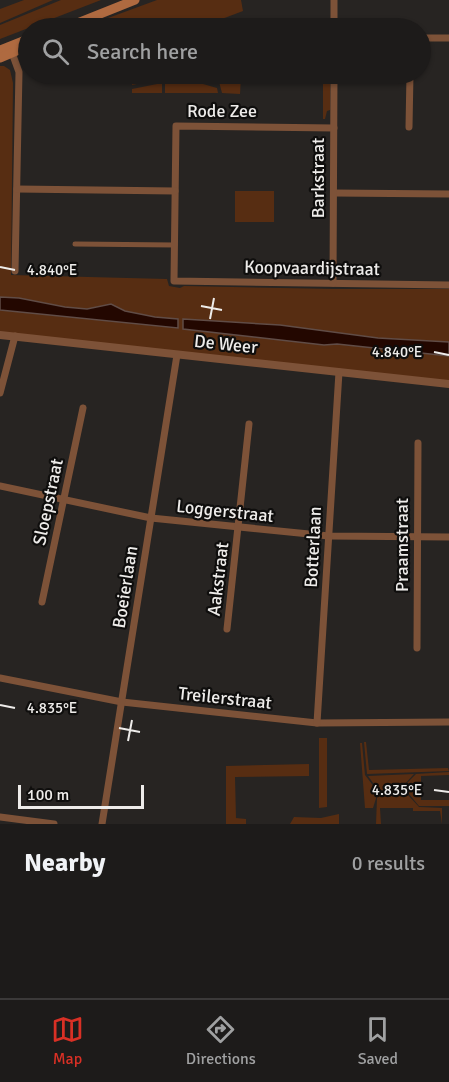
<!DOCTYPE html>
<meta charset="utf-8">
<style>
:root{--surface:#1d1b1a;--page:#2a2827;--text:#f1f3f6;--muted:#a0a1a2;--line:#3b3939;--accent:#d93025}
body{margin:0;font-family:Signika,sans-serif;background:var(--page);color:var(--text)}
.scale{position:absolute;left:18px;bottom:15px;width:126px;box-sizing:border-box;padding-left:6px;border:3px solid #eeecea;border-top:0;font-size:16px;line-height:21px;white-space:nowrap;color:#eeecea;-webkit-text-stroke:4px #0f0e0d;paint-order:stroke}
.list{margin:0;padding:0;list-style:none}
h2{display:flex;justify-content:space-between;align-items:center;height:78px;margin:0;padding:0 24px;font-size:26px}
h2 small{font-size:20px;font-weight:400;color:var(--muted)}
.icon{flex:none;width:33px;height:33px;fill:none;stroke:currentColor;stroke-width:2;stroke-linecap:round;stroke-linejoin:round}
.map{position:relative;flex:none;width:449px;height:824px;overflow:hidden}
.search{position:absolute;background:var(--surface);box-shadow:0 2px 4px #0004;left:18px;right:18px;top:18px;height:66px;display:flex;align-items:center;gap:15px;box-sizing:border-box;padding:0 21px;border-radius:33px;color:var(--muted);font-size:22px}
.sheet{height:174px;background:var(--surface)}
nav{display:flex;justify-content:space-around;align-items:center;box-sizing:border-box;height:84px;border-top:2px solid var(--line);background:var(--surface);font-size:16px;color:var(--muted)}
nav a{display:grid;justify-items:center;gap:3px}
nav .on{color:var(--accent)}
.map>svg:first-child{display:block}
</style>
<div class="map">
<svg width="449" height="824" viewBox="0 0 449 824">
<rect width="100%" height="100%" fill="#272422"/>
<g fill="#572d12">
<polygon points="24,0 53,0 0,23 0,9"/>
<polygon points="61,0 101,0 0,39 0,25"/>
<polygon points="157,0 241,0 243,11 198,28 81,28"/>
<polygon points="0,66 4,66 10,70 13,83 11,275 167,279 169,286 180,288 184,286 335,289 449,289 449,381 0,333"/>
<polygon points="149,74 160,74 162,79 132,85 132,80"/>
<polygon points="164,74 195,74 184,80 166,79"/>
<polygon points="217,74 233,74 241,76 240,94 222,93"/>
<polygon points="323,74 330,74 330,110 327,111 325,119 323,119"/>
<polygon points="196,76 203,84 217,88 218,93 165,93 165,83 184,83"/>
<polygon points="162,83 162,93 132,93 132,89"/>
<rect x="235" y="191" width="39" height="31"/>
<polygon points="319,738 327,738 327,807 319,808"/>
<polygon points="364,742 366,742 369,770 448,768 449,771 367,774"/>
<polygon points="360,743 362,743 365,775 378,792 373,808 365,808"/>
<polygon points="309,764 309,776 235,777 236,818 246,819 246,824 226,824 226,766"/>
<polygon points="449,772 449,775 421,776 421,800 449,800 449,806 419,806 409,794 397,788 405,785 416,774"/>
<polygon points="414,774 404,785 379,791 368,776"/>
<polygon points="396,788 408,795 419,807 442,808 442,824 440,811 413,811 413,808 380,808 381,824 376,824 377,798 379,792 388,789"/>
<polygon points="339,814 339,824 290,824 294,817 321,818"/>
</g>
<g fill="#230700" stroke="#604c46" stroke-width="1.5">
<polygon points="0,297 19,298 65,307 87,309 111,304 125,311 155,317 178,319 178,328 0,310"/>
<polygon points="183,319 280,325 378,338 449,342 449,356 337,344 324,345 183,329"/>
</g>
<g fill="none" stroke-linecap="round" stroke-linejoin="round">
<polyline stroke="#7d5238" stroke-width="5" points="75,244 175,245"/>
<g stroke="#7d5238" stroke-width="7">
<polyline points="334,0 334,28"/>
<polyline points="420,38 449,38"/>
<polyline points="11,50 19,72 15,271"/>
<polyline points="409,127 410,74"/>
<polyline points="334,128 176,126 174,281 449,285"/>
<polyline points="17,189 175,191"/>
<polyline points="334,193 449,194"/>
<polyline points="333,283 334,74"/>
<polyline points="0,393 15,336"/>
<polyline points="0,486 151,518 329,536 449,537"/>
<polyline points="42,602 83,408"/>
<polyline points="227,629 249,424"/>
<polyline points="417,648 418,443"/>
<polyline points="0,678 122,702 317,723 449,722"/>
<polyline points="317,723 339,372"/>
<polyline points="0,817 54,824"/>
<polyline points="102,824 177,355"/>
</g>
<polyline stroke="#7d5238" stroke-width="8" points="0,335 449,384"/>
<g stroke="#af6a40" stroke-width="9">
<polyline points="65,28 135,0"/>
<polyline points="0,50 28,39"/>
<polyline points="0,58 28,46"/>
</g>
</g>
<path fill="none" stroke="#eeecea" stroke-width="2" d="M0,267L15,270M201,306L222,310M210,319L214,298M434,352L449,355M0,705L15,708M119,728L140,732M128,741L132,720M434,790L449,792"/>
<g text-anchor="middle" stroke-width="4.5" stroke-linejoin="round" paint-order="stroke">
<g font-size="18" fill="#eeecea" stroke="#0f0e0d">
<text x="222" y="117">Rode Zee</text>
<text transform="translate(318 178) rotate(-90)" y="6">Barkstraat</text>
<text transform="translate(312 268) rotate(1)" y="6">Koopvaardijstraat</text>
<text transform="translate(226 344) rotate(6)" y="6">De Weer</text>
<text transform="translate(48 502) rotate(-78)" y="6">Sloepstraat</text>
<text transform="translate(225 511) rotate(6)" y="6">Loggerstraat</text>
<text transform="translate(402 545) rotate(-90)" y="6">Praamstraat</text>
<text transform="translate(313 547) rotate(-87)" y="6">Botterlaan</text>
<text transform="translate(218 579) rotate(-83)" y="6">Aakstraat</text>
<text transform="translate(125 587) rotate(-81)" y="6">Boeierlaan</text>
<text transform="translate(225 698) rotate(6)" y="6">Treilerstraat</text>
</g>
</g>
<g font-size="15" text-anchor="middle" fill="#eeecea" stroke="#0f0e0d" stroke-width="4.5" stroke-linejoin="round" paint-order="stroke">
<text x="52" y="275">4.840°E</text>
<text x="397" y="357">4.840°E</text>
<text x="52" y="713">4.835°E</text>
<text x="397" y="795">4.835°E</text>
</g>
</svg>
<div class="scale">100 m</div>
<div class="search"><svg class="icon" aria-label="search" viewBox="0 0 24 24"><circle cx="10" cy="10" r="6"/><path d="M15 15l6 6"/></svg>Search here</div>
</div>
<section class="sheet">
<h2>Nearby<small>0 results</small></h2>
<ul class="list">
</ul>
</section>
<nav>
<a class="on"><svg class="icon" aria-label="map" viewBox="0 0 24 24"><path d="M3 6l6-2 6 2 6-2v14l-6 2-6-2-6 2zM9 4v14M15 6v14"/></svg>Map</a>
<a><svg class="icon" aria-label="directions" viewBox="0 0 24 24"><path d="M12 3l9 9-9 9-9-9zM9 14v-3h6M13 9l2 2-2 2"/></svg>Directions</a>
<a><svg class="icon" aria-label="saved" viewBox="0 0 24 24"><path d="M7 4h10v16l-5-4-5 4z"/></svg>Saved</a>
</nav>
